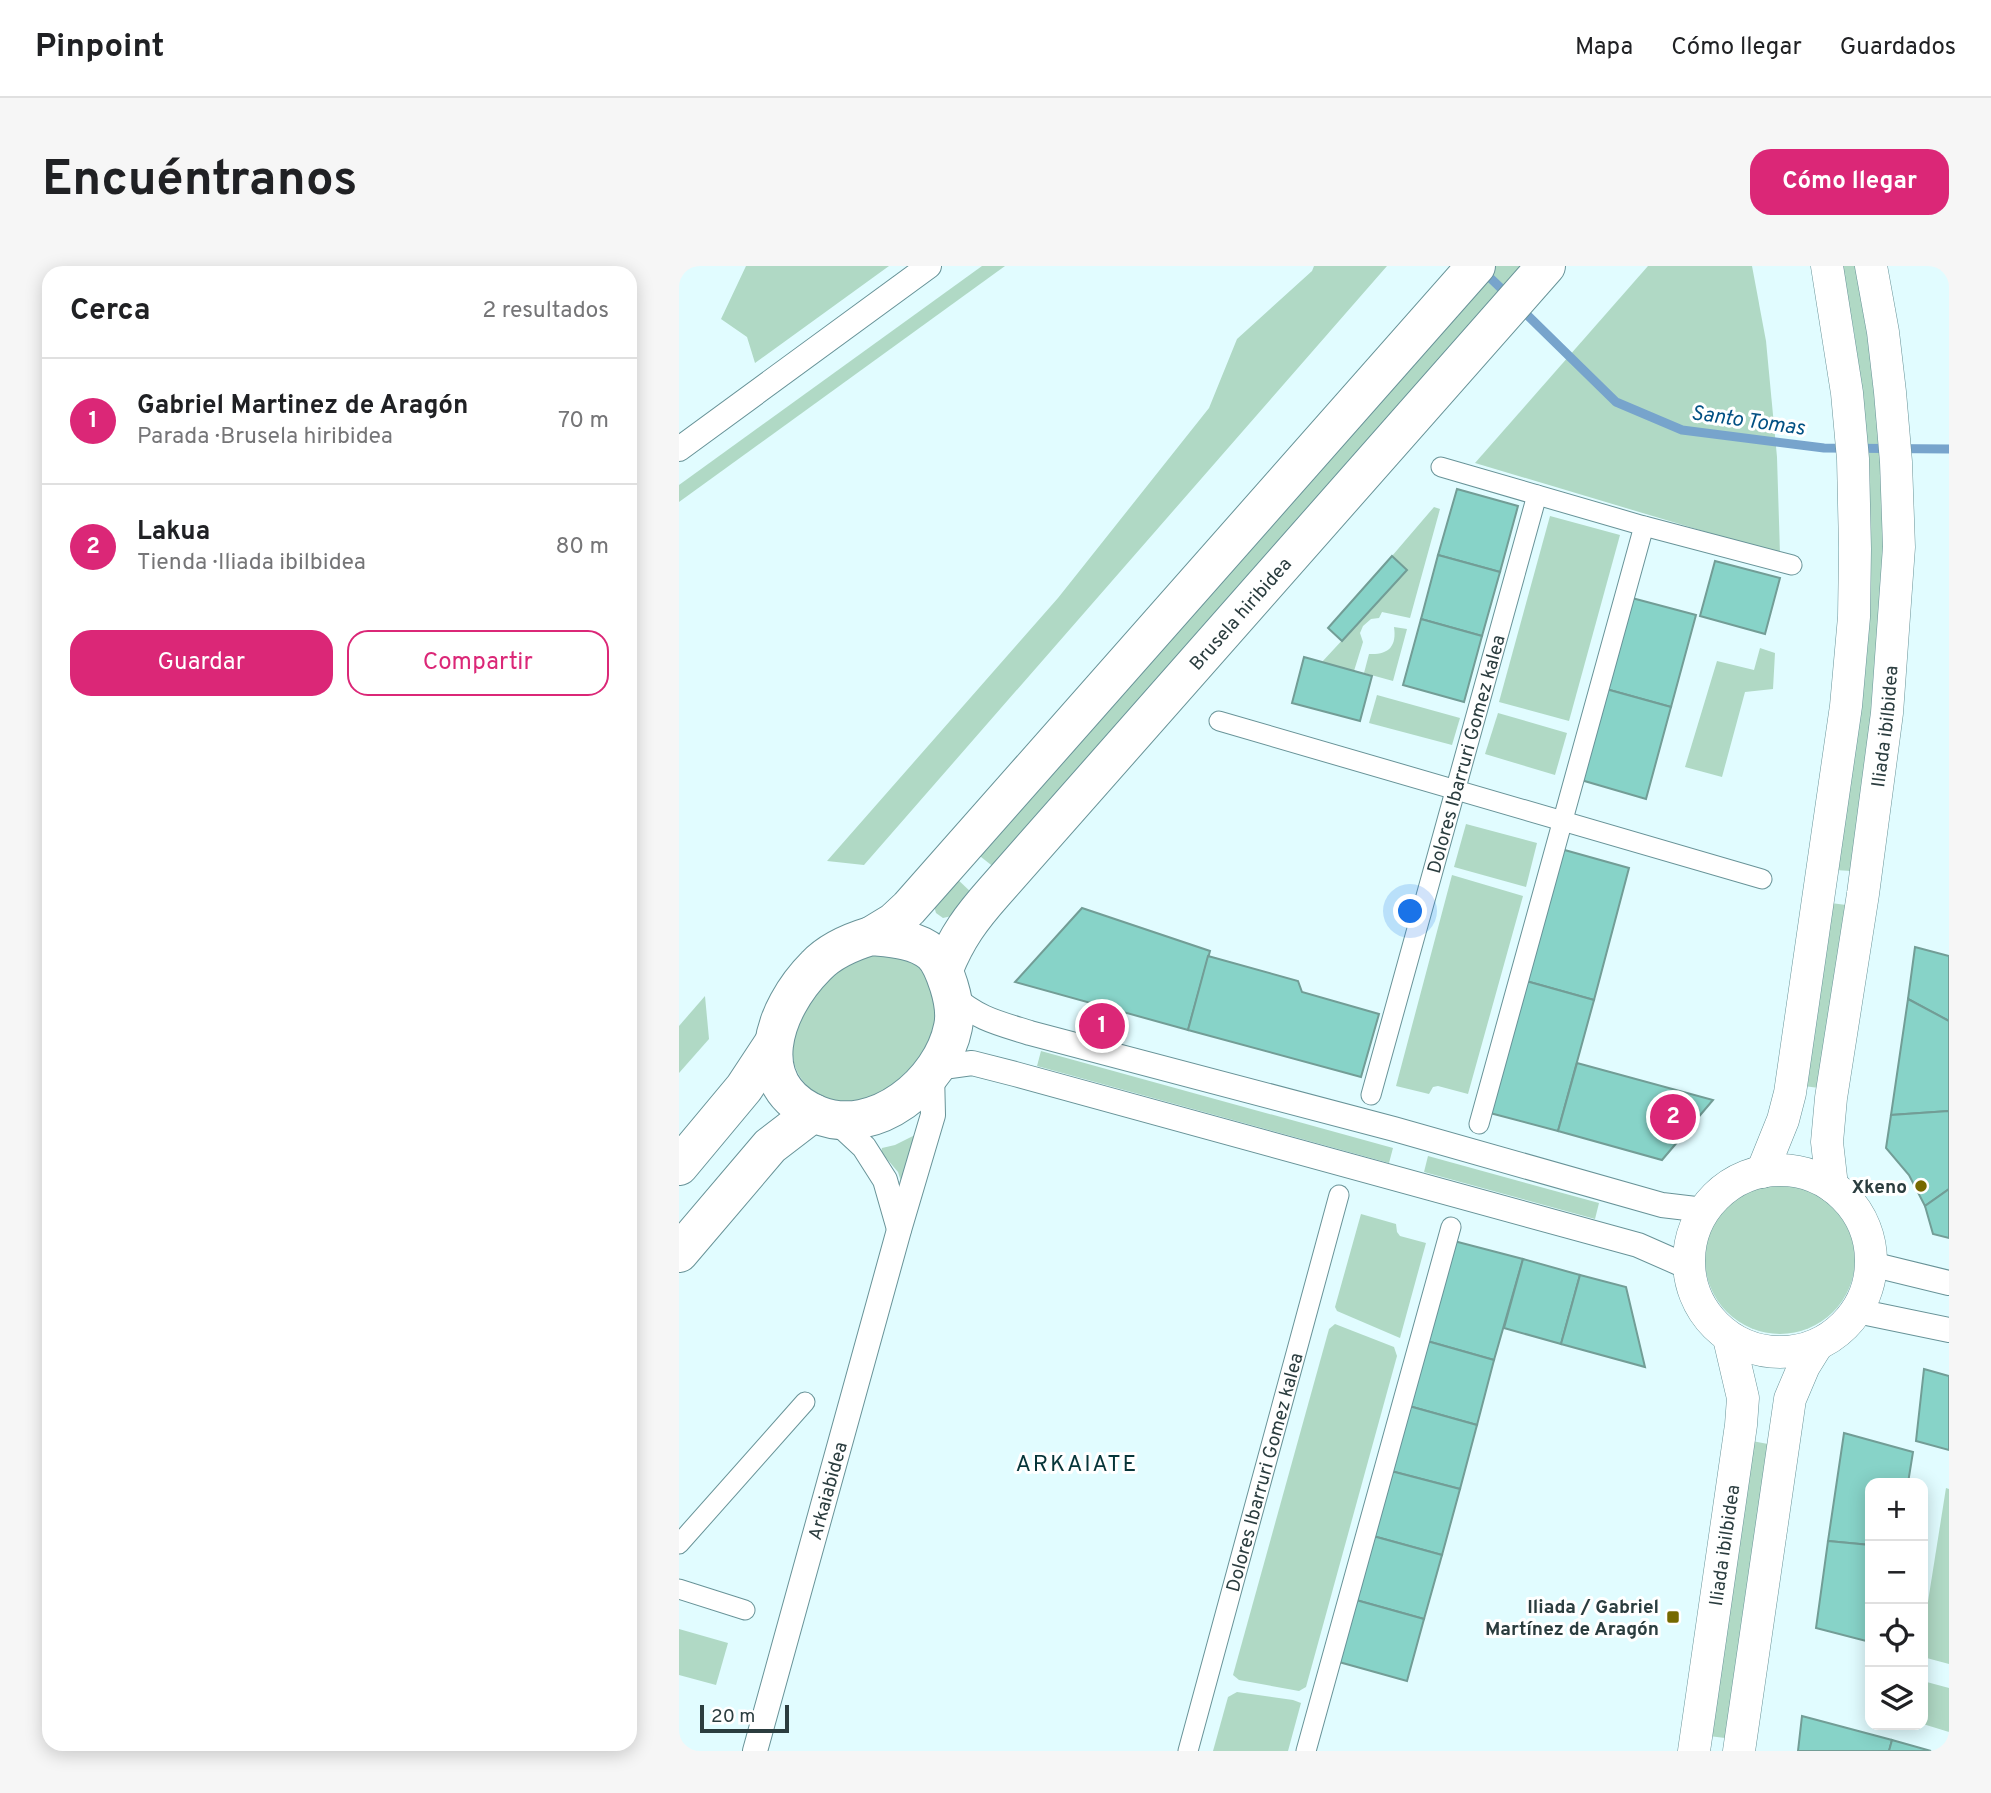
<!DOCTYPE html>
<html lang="es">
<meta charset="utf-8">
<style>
:root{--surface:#fff;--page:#f6f6f6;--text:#202124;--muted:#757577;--line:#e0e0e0;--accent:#db2777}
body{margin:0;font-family:Overpass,sans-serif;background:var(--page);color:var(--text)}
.controls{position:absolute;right:21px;bottom:21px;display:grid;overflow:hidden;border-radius:14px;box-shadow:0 4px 18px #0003}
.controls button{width:63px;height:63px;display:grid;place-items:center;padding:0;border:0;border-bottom:2px solid var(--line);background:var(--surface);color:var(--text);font:35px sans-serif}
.scale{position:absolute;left:21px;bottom:18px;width:89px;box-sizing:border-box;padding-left:7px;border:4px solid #2b3d3f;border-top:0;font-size:19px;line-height:24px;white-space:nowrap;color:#2b3d3f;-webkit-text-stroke:5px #fff;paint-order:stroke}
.you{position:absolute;left:732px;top:646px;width:24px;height:24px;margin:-18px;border:5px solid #fff;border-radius:50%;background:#1a73e8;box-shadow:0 0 0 10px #1a73e833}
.badge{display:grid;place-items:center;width:46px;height:46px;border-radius:50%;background:var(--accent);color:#fff;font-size:23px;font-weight:700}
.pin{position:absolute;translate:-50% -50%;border:4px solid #fff;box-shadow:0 2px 7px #0006}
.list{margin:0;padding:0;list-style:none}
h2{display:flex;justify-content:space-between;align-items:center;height:91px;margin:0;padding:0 28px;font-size:30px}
h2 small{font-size:23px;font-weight:400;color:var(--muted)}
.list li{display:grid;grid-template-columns:46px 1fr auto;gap:21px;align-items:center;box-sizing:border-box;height:126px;padding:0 28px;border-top:2px solid var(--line)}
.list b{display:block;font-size:26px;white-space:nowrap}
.list p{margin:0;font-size:23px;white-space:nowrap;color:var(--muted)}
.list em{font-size:23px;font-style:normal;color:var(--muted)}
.actions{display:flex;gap:14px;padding:21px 28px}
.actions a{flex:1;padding:16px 0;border:2px solid var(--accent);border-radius:21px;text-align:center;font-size:24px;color:var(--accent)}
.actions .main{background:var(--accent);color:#fff}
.icon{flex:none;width:38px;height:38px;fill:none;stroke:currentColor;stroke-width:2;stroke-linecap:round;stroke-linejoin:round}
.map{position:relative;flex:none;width:1270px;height:1485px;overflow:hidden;border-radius:21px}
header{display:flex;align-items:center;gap:42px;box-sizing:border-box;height:98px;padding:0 35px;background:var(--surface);border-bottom:2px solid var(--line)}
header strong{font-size:33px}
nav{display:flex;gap:38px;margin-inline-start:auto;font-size:24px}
.intro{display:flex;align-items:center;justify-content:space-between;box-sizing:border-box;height:168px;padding:0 42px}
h1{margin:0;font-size:49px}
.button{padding:18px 32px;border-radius:21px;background:var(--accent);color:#fff;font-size:24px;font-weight:700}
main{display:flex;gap:42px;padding:0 42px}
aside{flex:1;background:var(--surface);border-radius:21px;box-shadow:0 4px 18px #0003}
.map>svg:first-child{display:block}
</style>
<header>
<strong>Pinpoint</strong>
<nav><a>Mapa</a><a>Cómo llegar</a><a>Guardados</a></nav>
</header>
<div class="intro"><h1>Encuéntranos</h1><a class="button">Cómo llegar</a></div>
<main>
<aside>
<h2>Cerca<small>2 resultados</small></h2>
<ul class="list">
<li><span class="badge">1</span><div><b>Gabriel Martinez de Aragón</b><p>Parada · Brusela hiribidea</p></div><em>70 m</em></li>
<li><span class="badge">2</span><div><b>Lakua</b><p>Tienda · Iliada ibilbidea</p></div><em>80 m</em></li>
</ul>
<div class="actions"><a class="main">Guardar</a><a>Compartir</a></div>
</aside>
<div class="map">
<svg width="1270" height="1485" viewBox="0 0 1270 1485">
<rect width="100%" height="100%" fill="#e1fcff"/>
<g fill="#b0d9c5">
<polygon points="67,0 210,0 76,97 68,71 42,53"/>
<polygon points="303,0 326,0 0,236 0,219"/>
<polygon points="635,0 708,0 185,599 148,595 379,332 530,142 558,73 633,5"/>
<polygon points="816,0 847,0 316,602 297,587"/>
<polygon points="969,0 1073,0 1087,75 1098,191 1101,288 796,197"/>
<path d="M1162,0H1178C1195,92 1207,188 1206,281C1205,390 1187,498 1172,605L1156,604L1188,189L1175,66Z"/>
<polygon points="755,241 761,243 731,352 703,346 700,352 692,353 684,360 681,367 684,376 675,405 643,396 728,304 713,290"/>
<polygon points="871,250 941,269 890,455 820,436"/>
<path d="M715,361L728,363L714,415L685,407L690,388C709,389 718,381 715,361Z"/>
<polygon points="1081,382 1096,387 1094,423 1066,426 1043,511 1006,501 1038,395 1075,404"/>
<polygon points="698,429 781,452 773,479 690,457"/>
<polygon points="819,447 888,467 876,509 806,488"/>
<polygon points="787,558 858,577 847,621 775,601"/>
<polygon points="773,609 844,630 789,828 759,820 754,821 750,828 717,820"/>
<polygon points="276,611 294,628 277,649 264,652 257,647 255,640"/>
<polygon points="1152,637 1167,639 1140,822 1125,820"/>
<path d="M211,685L247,703C250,713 259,727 259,738C260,797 170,876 124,815C115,803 112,790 115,775C118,761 119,747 128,736C154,704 169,690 211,685Z"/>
<polygon points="26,730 30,773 0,807 0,760"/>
<polygon points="362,785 714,882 710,897 358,800"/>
<polygon points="236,869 224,922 219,906 202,886 203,882 216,879"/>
<polygon points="749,890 920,937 916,953 745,906"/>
<circle cx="1101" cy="993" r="75"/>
<polygon points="682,948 717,958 718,966 721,970 747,977 721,1072 658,1045 656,1041"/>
<polygon points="656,1058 715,1081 718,1090 627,1421 620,1425 560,1414 554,1409 650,1063"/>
<polygon points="1073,1175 1089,1178 1046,1472 1030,1470"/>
<polygon points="1267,1222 1270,1223 1270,1398 1244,1391 1244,1367"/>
<polygon points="0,1363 49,1377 37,1419 0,1409"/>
<polygon points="1244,1415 1270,1422 1270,1466 1244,1458"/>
<polygon points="558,1426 614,1434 622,1437 609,1485 534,1485 549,1431"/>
</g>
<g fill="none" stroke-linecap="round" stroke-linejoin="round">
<g stroke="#77a4cc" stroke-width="9">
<polyline points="804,5 829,29"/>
<polyline points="841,42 937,136 1003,164 1145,182 1270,183"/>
</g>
</g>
<g fill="#87d3c8" stroke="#729d96" stroke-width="2">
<polygon points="778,223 839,240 821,306 759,289"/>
<polygon points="759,289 821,306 803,370 742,353"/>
<polygon points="713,290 728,304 663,375 649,362"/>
<polygon points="1036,295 1101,312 1086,368 1021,350"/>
<polygon points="953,332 1017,349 992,441 927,423"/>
<polygon points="742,353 803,370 785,436 724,419"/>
<polygon points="625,391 693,410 681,455 613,437"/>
<polygon points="927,423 992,441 967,533 902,514"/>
<polygon points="882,583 950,602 915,734 847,715"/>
<polygon points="403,642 531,685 509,764 336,716"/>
<polygon points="1236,681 1270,690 1270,755 1229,733"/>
<polygon points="529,690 619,715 623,726 700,748 682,811 509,764"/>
<polygon points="847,715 915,734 879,865 811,847"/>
<polygon points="1229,733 1270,755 1270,845 1212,849"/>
<polygon points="898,797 1034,834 983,894 879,865"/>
<polygon points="1270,845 1270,923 1246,940 1230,909 1207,882 1212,849"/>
<polygon points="1270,923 1270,972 1254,968 1246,940"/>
<polygon points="775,975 844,993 815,1094 748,1075"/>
<polygon points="844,993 901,1009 882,1078 825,1062"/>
<polygon points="901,1009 947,1021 966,1101 882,1078"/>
<polygon points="748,1075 815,1094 798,1159 730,1140"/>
<polygon points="1245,1103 1270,1110 1270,1184 1237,1175"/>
<polygon points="730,1140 798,1159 781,1223 712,1205"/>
<polygon points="1165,1167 1234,1186 1229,1217 1191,1217 1191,1279 1149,1275"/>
<polygon points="712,1205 781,1223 763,1289 694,1270"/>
<polygon points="694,1270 763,1289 745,1353 677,1334"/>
<polygon points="1149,1275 1191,1279 1191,1376 1137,1362"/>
<polygon points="677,1334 745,1353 728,1415 660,1396"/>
<polygon points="1123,1450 1213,1474 1210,1485 1119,1485"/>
<polygon points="1213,1474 1252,1485 1210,1485"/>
</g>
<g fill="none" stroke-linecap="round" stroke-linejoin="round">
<defs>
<g id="pedestrian">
<polyline points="762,201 965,260 1113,299"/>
<polyline points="540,455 1083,613"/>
<path id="s1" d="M692,829L858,229"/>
<polyline points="800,858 965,260"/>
<polyline points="0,1278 126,1136"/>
<polyline points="0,1323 66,1344"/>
<path id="s2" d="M509,1485L660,929"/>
<polyline points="627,1485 772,961"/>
</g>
<g id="minor">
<polyline points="0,183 250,0"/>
<path d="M273,730C299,753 319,757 351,767L715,863L983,939L1025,944"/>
<polyline points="257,802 293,797 336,808 959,979 1009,1001"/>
<polyline points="157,855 185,881 206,914 220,963"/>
<polyline points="1192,998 1270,1017"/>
<polyline points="1178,1045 1270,1064"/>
<path id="s3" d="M76,1485L220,964L254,849L253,807"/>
</g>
<g id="tertiary">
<circle cx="1101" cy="995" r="91"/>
<polyline points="1083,906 1104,854 1111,827 1167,440 1175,351 1176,283 1174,193 1168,127 1148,0"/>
<path id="s4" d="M1153,920L1148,876L1152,832L1184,628L1208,447L1220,281L1217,196L1211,126L1204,66L1192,0"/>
<path id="s5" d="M1015,1485L1062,1159L1064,1132L1050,1072"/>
<polyline points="1060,1485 1111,1133 1125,1100 1138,1079"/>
</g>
<g id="primary">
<polyline points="192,670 215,656 230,642 797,0"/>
<path d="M192,670C212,672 237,673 253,687C262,695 266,708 270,720C274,733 277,747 274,761C263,817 196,872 139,849C67,820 94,743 137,700C151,685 172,676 192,670Z"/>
<path id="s6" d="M265,703C278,671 292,652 315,626L867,0"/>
<polyline points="0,900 65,822 94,778"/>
<polyline points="0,987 91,880 134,847"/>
</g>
</defs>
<use href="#pedestrian" stroke="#689398" stroke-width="21"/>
<use href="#minor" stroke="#689398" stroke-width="26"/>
<use href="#tertiary" stroke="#689398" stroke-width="33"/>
<use href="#primary" stroke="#689398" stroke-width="40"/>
<use href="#pedestrian" stroke="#fff" stroke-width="19"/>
<use href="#minor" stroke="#fff" stroke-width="24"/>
<use href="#tertiary" stroke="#fff" stroke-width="32"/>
<use href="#primary" stroke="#fff" stroke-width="38"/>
</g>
<g fill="#756900" stroke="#fff" stroke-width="2.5">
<circle cx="1242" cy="920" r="7"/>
<rect x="987" y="1344" width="14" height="14" rx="3.5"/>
</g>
<g text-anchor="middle" stroke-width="6" stroke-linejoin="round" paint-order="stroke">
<g font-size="19" fill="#2b3d3f" stroke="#fff">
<text dy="7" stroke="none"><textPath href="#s6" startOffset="464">Brusela hiribidea</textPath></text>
<text dy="7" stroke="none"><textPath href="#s4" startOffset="464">Iliada ibilbidea</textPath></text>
<text dy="7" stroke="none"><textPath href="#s1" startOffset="354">Dolores Ibarruri Gomez kalea</textPath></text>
<text dy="7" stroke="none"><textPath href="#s2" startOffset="289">Dolores Ibarruri Gomez kalea</textPath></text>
<text dy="7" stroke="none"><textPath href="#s3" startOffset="270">Arkaiabidea</textPath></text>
<text dy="7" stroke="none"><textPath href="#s5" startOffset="208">Iliada ibilbidea</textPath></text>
</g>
<g font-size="19" font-weight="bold" fill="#2b3d3f" stroke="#fff" text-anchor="end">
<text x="1228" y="927">Xkeno</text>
<text x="980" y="1347">Iliada / Gabriel<tspan x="980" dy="22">Martínez de Aragón</tspan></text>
</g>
<g font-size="21" font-style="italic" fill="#025083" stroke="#fff">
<text transform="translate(1069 154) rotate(8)" y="7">Santo Tomas</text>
</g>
<g font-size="23" letter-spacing="2" fill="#063539" stroke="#fff">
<text x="398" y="1205">ARKAIATE</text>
</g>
</g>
</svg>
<div class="controls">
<button>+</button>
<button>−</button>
<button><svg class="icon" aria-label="locate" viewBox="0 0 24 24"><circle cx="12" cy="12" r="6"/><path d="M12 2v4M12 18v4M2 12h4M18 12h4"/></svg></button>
<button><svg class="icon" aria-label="layers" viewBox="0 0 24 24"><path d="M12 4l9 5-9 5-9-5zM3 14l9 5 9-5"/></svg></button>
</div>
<div class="scale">20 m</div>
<div class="you"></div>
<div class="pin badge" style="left:423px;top:760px">1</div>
<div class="pin badge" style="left:994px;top:851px">2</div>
</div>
</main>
